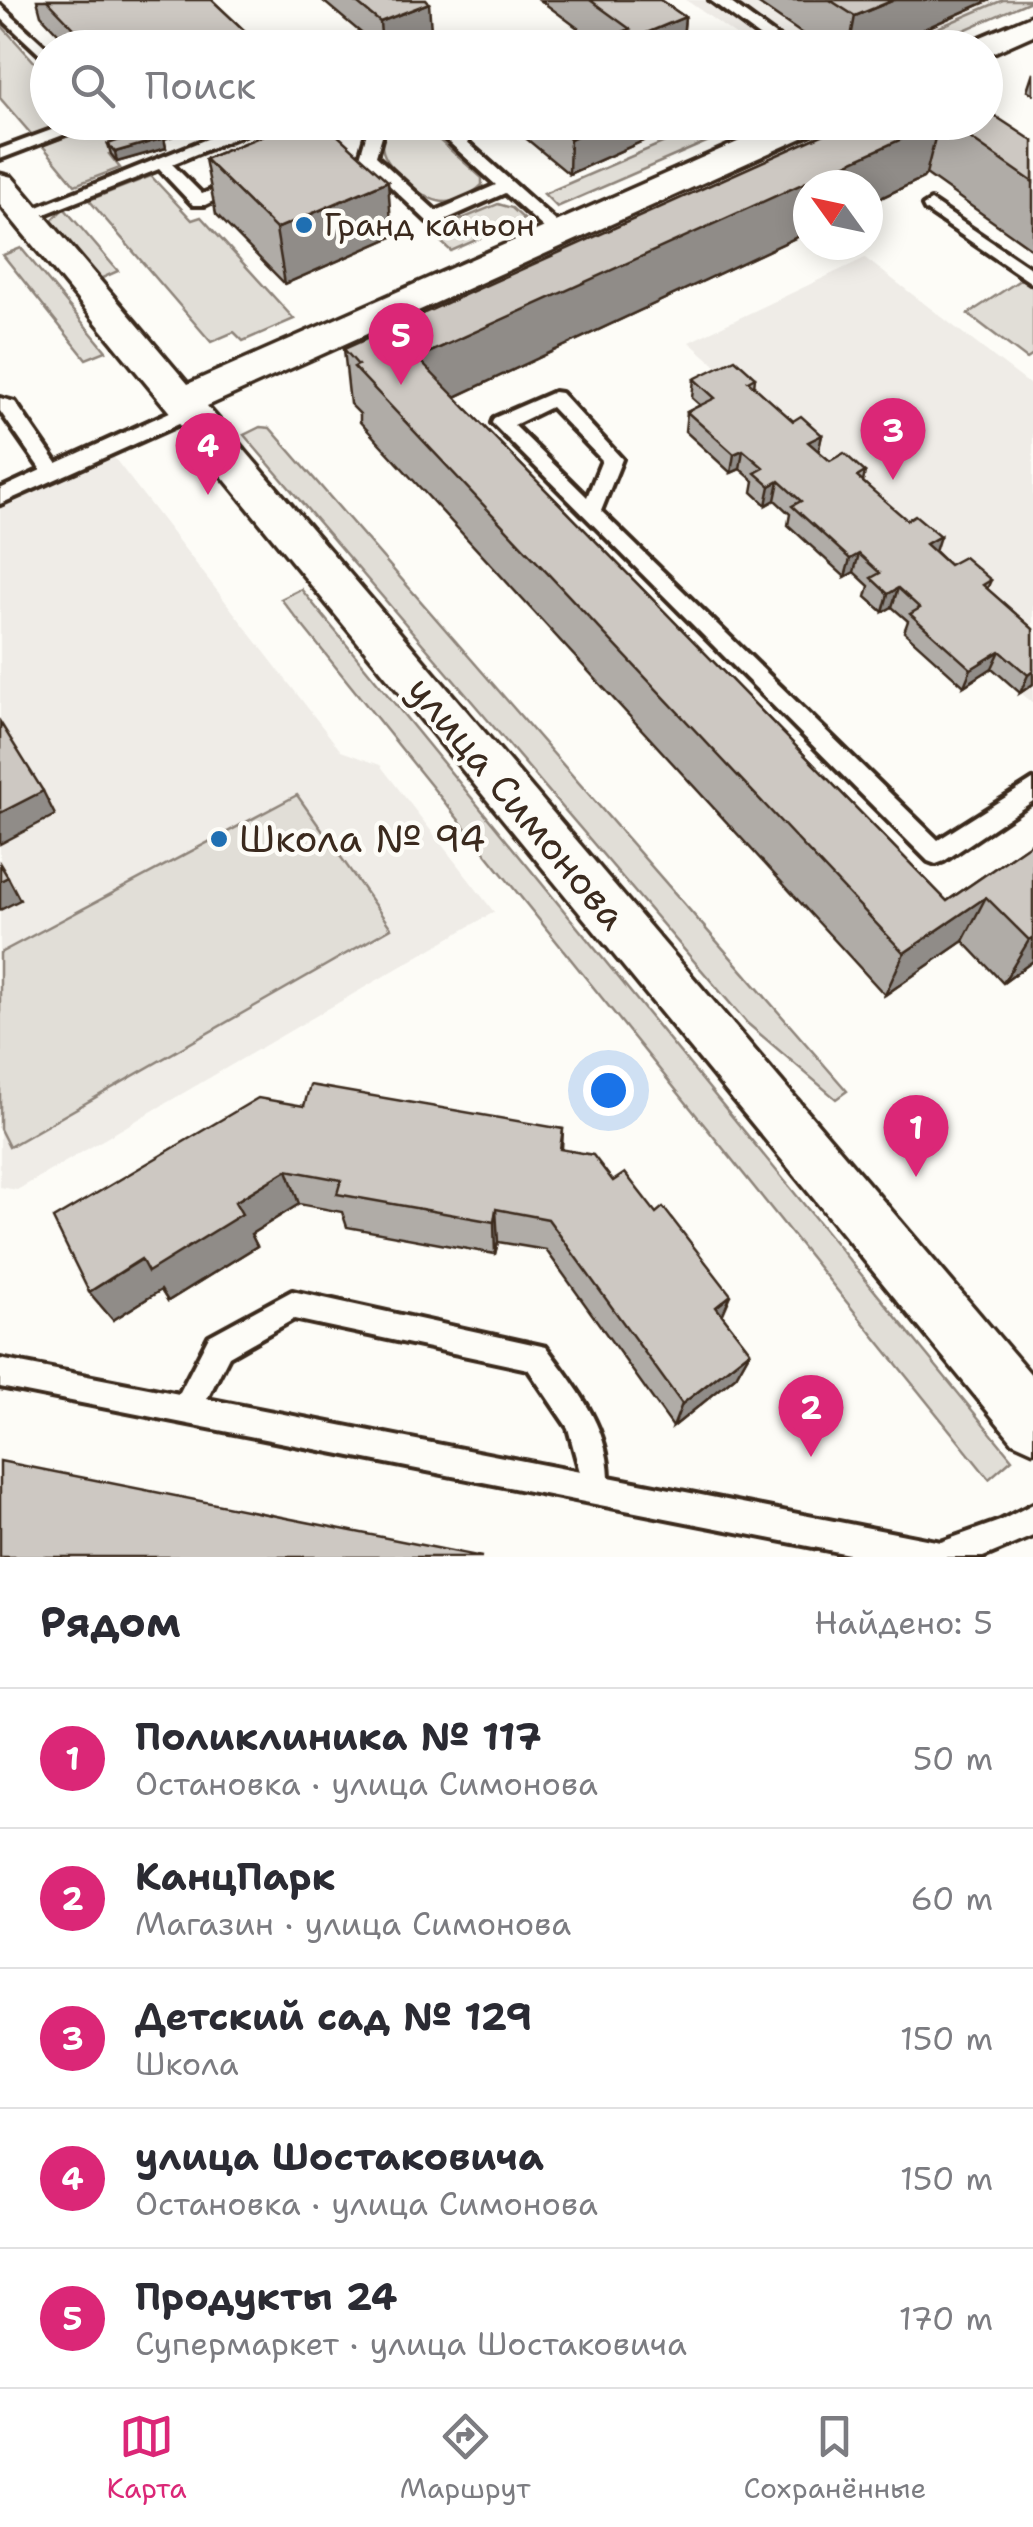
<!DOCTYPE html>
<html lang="ru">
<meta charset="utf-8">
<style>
:root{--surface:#fff;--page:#f7f7f7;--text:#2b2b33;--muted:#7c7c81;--line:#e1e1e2;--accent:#db2777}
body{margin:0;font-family:"Shantell Sans",sans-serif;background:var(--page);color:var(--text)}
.compass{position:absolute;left:793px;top:170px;width:90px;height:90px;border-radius:50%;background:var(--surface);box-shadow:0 5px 25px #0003;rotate:303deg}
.you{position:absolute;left:608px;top:1090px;width:35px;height:35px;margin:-25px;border:8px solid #fff;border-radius:50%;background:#1a73e8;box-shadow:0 0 0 15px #1a73e833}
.badge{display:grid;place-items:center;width:65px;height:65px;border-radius:50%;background:var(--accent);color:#fff;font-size:32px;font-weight:700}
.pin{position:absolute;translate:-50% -82px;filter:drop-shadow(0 2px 5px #0008)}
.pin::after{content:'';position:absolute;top:52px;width:35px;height:30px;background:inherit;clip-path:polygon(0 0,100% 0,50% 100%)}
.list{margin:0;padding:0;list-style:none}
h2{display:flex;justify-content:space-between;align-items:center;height:130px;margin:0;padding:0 40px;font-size:42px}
h2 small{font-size:32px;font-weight:400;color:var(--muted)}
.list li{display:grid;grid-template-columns:65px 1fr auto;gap:30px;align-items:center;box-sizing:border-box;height:140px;padding:0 40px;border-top:2px solid var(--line)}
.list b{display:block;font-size:38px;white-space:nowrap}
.list p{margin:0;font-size:32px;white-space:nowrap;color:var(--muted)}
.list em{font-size:32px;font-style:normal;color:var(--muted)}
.icon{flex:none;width:55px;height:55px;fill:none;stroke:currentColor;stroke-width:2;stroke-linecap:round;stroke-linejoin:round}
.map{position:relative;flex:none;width:1033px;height:1557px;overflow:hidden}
.search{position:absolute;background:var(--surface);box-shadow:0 5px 25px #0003;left:30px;right:30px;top:30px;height:110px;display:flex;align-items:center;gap:25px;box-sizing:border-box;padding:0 35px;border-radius:55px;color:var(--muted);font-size:38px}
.sheet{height:830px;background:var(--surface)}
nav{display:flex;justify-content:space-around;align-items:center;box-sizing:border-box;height:140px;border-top:2px solid var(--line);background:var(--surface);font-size:28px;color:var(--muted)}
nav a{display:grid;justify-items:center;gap:5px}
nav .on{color:var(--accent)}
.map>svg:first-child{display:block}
</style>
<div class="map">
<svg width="1033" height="1557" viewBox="0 0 1033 1557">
<rect width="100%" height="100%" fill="#fdfcf7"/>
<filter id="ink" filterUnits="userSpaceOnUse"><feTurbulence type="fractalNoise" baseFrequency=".01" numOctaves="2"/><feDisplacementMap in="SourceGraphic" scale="20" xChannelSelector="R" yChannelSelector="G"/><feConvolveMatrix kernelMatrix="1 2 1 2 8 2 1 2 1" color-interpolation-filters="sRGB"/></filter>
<g filter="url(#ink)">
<g fill="#efece7">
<polygon points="686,0 1033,0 924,47 754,48"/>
<polygon points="865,258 1033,387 1033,703 992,669 964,686 904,632 913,626 892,607 883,612 866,597 874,591 854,572 845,577 788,525 796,519 775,500 766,505 752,492 760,486 740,469 731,473 685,431 712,417 692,398 731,379 689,342"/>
<polygon points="112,455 341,751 380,765 494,912 17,1190 0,1187 0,506"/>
</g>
<g fill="#e1ded7" stroke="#8e847a" stroke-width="2.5">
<polygon points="1003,0 1033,0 948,37 935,29"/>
<polygon points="0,24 47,76 48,122 67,123 32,135 0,98"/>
<polygon points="711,122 750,123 557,207 544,194"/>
<path d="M390,123H420L482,178V185C472,195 452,205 438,201C421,198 382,165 382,145C383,138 387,129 390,123Z"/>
<polygon points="92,128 115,144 127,147 109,154 120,168 75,185 42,145"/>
<polygon points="151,176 192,220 201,217 294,319 243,341 234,332 211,342 89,200"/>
<polygon points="498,204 512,208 524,219 451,251 430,232"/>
<polygon points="64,208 118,271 100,279 51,221"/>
<polygon points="21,248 106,351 86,359 3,255"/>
<polygon points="1023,278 1033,286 1033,355 1027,359 968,314"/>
<polygon points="260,427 270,428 847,1091 836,1099 747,1023 244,435"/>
<polygon points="301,589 1012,1459 989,1479 281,599"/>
<polygon points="297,795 391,928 9,1147 0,1129 0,953"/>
</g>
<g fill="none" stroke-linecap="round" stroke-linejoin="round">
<defs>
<g id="service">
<polygon points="710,0 727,0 793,48 775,48"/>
<polygon points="0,5 48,49 48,62 0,17"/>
<polygon points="73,122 97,122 0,159 0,149"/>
<path d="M102,122H120L136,131L169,122H192C165,142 126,148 102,122Z"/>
<polygon points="249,122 273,122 172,164 202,194 238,180 246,185 205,205 193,205 159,169 32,219 26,220 18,215"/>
<polygon points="370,122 386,122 376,156 436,211 496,185 427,122 445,122 570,234 567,238 555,238 505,193 440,222 428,222 360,157"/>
<polygon points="931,201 1033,270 1033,284 925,210 923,206"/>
<path d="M554,392L561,393L622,459L601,511L938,840L1033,780V801L944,861L936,864L928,861L492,423L494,418ZM551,407L602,460L587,497L514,425Z"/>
<polygon points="0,398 15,402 57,463 183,406 190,404 199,411 197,416 0,504 0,489 41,470 0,411"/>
<path d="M292,1291L546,1347C575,1386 608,1426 609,1477L941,1542L1000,1521L1033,1504V1536L983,1557H864L0,1387V1359L179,1394L209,1336ZM294,1319L528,1369L568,1428L580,1472L207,1399L229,1356Z"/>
</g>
<g id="minor">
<polygon points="1033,15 1033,35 986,56 986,48 965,48 969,42"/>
<polygon points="783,122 827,122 822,129 207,406 1033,1377 1033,1451 1013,1442 0,205 0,174 12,177 188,384"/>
</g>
</defs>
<use href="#service" stroke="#3b2a1e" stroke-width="8"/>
<use href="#minor" stroke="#3b2a1e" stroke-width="7"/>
<use href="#service" fill="#fdfcf7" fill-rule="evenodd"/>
<use href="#minor" fill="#fdfcf7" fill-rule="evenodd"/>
</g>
<g fill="#b0aca7" stroke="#3b2a1e" stroke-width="2.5">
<polygon points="37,0 212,0 263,48 72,48 41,15"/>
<polygon points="322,0 426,0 431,31 389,48 379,48"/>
<polygon points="540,0 660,0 685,17 682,48 586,48 598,43"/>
<polygon points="753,0 990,0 881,48 823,48"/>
<polygon points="1033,72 1033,94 1027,90"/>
<polygon points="256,122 323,122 392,237 285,284 216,214 205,159 256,138 254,127 256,126"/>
<polygon points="517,122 654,122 652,137 569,174 517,131"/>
<polygon points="851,122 986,122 1033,141 1033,250 926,174 923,178 868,204 868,185 808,185 808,232 455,397 947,901 1033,842 1033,961 1003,983 963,941 885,995 360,422 360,414 350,404 344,349"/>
<polygon points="164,138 166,148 117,162 111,154 108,144 137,139"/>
<polygon points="755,377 754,387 793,421 822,435 818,451 830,461 865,472 863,482 949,565 991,580 987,589 1033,629 1033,684 1020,693 992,668 964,686 904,632 908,621 892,607 883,612 866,597 869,586 854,572 845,577 788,525 790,514 775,500 766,505 752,492 754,481 740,469 731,473 685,431 687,412 700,405 692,398 694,379"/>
<polygon points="304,1106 563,1129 562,1149 722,1315 750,1351 736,1376 673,1427 546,1250 498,1242 495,1254 347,1227 342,1212 299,1204 251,1234 257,1246 168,1301 161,1290 113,1320"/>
</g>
<g fill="#908c88" stroke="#3b2a1e" stroke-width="2.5">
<polygon points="894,0 990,0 881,48 849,48 855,16"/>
<polygon points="429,3 431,31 389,48 382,48 380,22"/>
<polygon points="685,17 682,48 639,48 639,36"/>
<polygon points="607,122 654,122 652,137 569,174 570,139"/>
<polygon points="934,122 939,122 926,174 923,178 868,204 868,185 808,185 808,232 421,413 417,358"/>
<polygon points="164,138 166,148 117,162 115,152"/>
<polygon points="388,181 392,237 285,284 276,229"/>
<polygon points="822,435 818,454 808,442"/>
<polygon points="743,450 740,469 731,473 734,454"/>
<polygon points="779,481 775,500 766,505 770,486"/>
<polygon points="940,536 934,555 926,544"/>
<polygon points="859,554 854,572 845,577 850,559"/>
<polygon points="898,588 892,607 883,612 888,594"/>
<polygon points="1000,651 992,668 964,686 971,669"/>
<polygon points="1033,671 1033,684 1020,693 1028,675"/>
<polygon points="43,791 55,815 0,844 0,813"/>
<polygon points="8,877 20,900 0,910 0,881"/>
<polygon points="986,897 963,941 885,995 904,953"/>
<polygon points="1033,937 1033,961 1003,983 1029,940"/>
<polygon points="287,1170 299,1204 251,1234 257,1246 168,1301 161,1290 113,1320 89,1292"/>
<polygon points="496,1209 498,1242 495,1254 494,1222"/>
<polygon points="731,1295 719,1323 716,1307"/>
<polygon points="750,1351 736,1376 673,1427 682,1404"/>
</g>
<g fill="#cdc8c2" stroke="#3b2a1e" stroke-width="2.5">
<polygon points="47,0 212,0 263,48 93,48"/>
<polygon points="353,0 426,0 429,3 380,22"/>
<polygon points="590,0 660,0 685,17 639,36 655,48 586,48 630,29"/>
<polygon points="830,0 894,0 855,16"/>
<polygon points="986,110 1033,141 1033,182 947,122 986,122"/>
<polygon points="261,122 294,122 262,135 254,127 263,124"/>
<polygon points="296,122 323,122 388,181 276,229 205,159"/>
<polygon points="550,122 607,122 570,139"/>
<polygon points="851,122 937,123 417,358 947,901 1033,842 1033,937 1029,940 986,897 904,953 354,367 358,365 344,349"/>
<polygon points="158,131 164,138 115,152 108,144 134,135 137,139"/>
<polygon points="735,359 755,377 748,381 793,421 801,416 822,435 808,442 830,461 844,453 865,472 857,477 907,520 915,515 940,536 926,544 949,565 964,557 991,580 983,585 1033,629 1033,671 1028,675 1000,651 971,669 910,614 920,608 898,588 888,594 871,578 880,573 859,554 850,559 792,506 801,501 779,481 770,486 755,473 764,468 743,450 734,454 687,412 715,398 694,379"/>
<polygon points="0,722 43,791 0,813"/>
<polygon points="0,864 8,877 0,881"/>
<polygon points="310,1085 563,1129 560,1149 593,1155 613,1181 625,1173 656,1213 663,1207 731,1295 716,1307 750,1351 682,1404 548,1219 496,1209 494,1222 337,1194 341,1180 287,1170 235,1202 242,1214 148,1272 141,1259 89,1292 53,1219 258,1098 304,1106"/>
<polygon points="0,1461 482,1557 0,1557"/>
</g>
</g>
<g fill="#1f6fb2" stroke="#fdfcf7" stroke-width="4">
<circle cx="304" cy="225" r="10"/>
<circle cx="219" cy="839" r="10"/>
</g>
<g text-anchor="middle" stroke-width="9" stroke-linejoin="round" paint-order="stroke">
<g font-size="32" fill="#3b2a1e" stroke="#fdfcf7" text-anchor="start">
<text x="324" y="236">Гранд каньон</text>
</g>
<g font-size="38" fill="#3b2a1e" stroke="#fdfcf7">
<text transform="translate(517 803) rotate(50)" y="13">улица Симонова</text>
</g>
<g font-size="38" fill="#3b2a1e" stroke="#fdfcf7" text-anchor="start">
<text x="239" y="852">Школа № 94</text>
</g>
</g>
</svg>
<svg class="compass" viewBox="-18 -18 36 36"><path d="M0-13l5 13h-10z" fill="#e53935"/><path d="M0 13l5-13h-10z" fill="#7c7c81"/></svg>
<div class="you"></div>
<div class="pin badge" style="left:916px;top:1177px">1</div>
<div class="pin badge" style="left:811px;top:1457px">2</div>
<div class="pin badge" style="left:893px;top:480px">3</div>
<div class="pin badge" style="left:208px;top:495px">4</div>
<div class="pin badge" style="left:401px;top:385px">5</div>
<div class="search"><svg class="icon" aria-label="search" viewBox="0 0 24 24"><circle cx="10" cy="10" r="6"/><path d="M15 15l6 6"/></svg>Поиск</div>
</div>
<section class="sheet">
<h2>Рядом<small>Найдено: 5</small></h2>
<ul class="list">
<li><span class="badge">1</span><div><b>Поликлиника № 117</b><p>Остановка · улица Симонова</p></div><em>50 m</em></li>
<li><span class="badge">2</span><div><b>КанцПарк</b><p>Магазин · улица Симонова</p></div><em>60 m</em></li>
<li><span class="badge">3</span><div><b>Детский сад № 129</b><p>Школа</p></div><em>150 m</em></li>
<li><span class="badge">4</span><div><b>улица Шостаковича</b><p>Остановка · улица Симонова</p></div><em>150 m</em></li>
<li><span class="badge">5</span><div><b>Продукты 24</b><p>Супермаркет · улица Шостаковича</p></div><em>170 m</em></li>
</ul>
</section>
<nav>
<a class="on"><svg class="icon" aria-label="map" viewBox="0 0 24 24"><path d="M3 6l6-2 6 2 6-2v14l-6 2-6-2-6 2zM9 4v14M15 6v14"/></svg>Карта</a>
<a><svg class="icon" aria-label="directions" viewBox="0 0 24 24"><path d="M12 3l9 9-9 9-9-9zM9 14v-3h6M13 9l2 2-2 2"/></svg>Маршрут</a>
<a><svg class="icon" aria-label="saved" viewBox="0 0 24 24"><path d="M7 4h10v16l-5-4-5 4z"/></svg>Сохранённые</a>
</nav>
